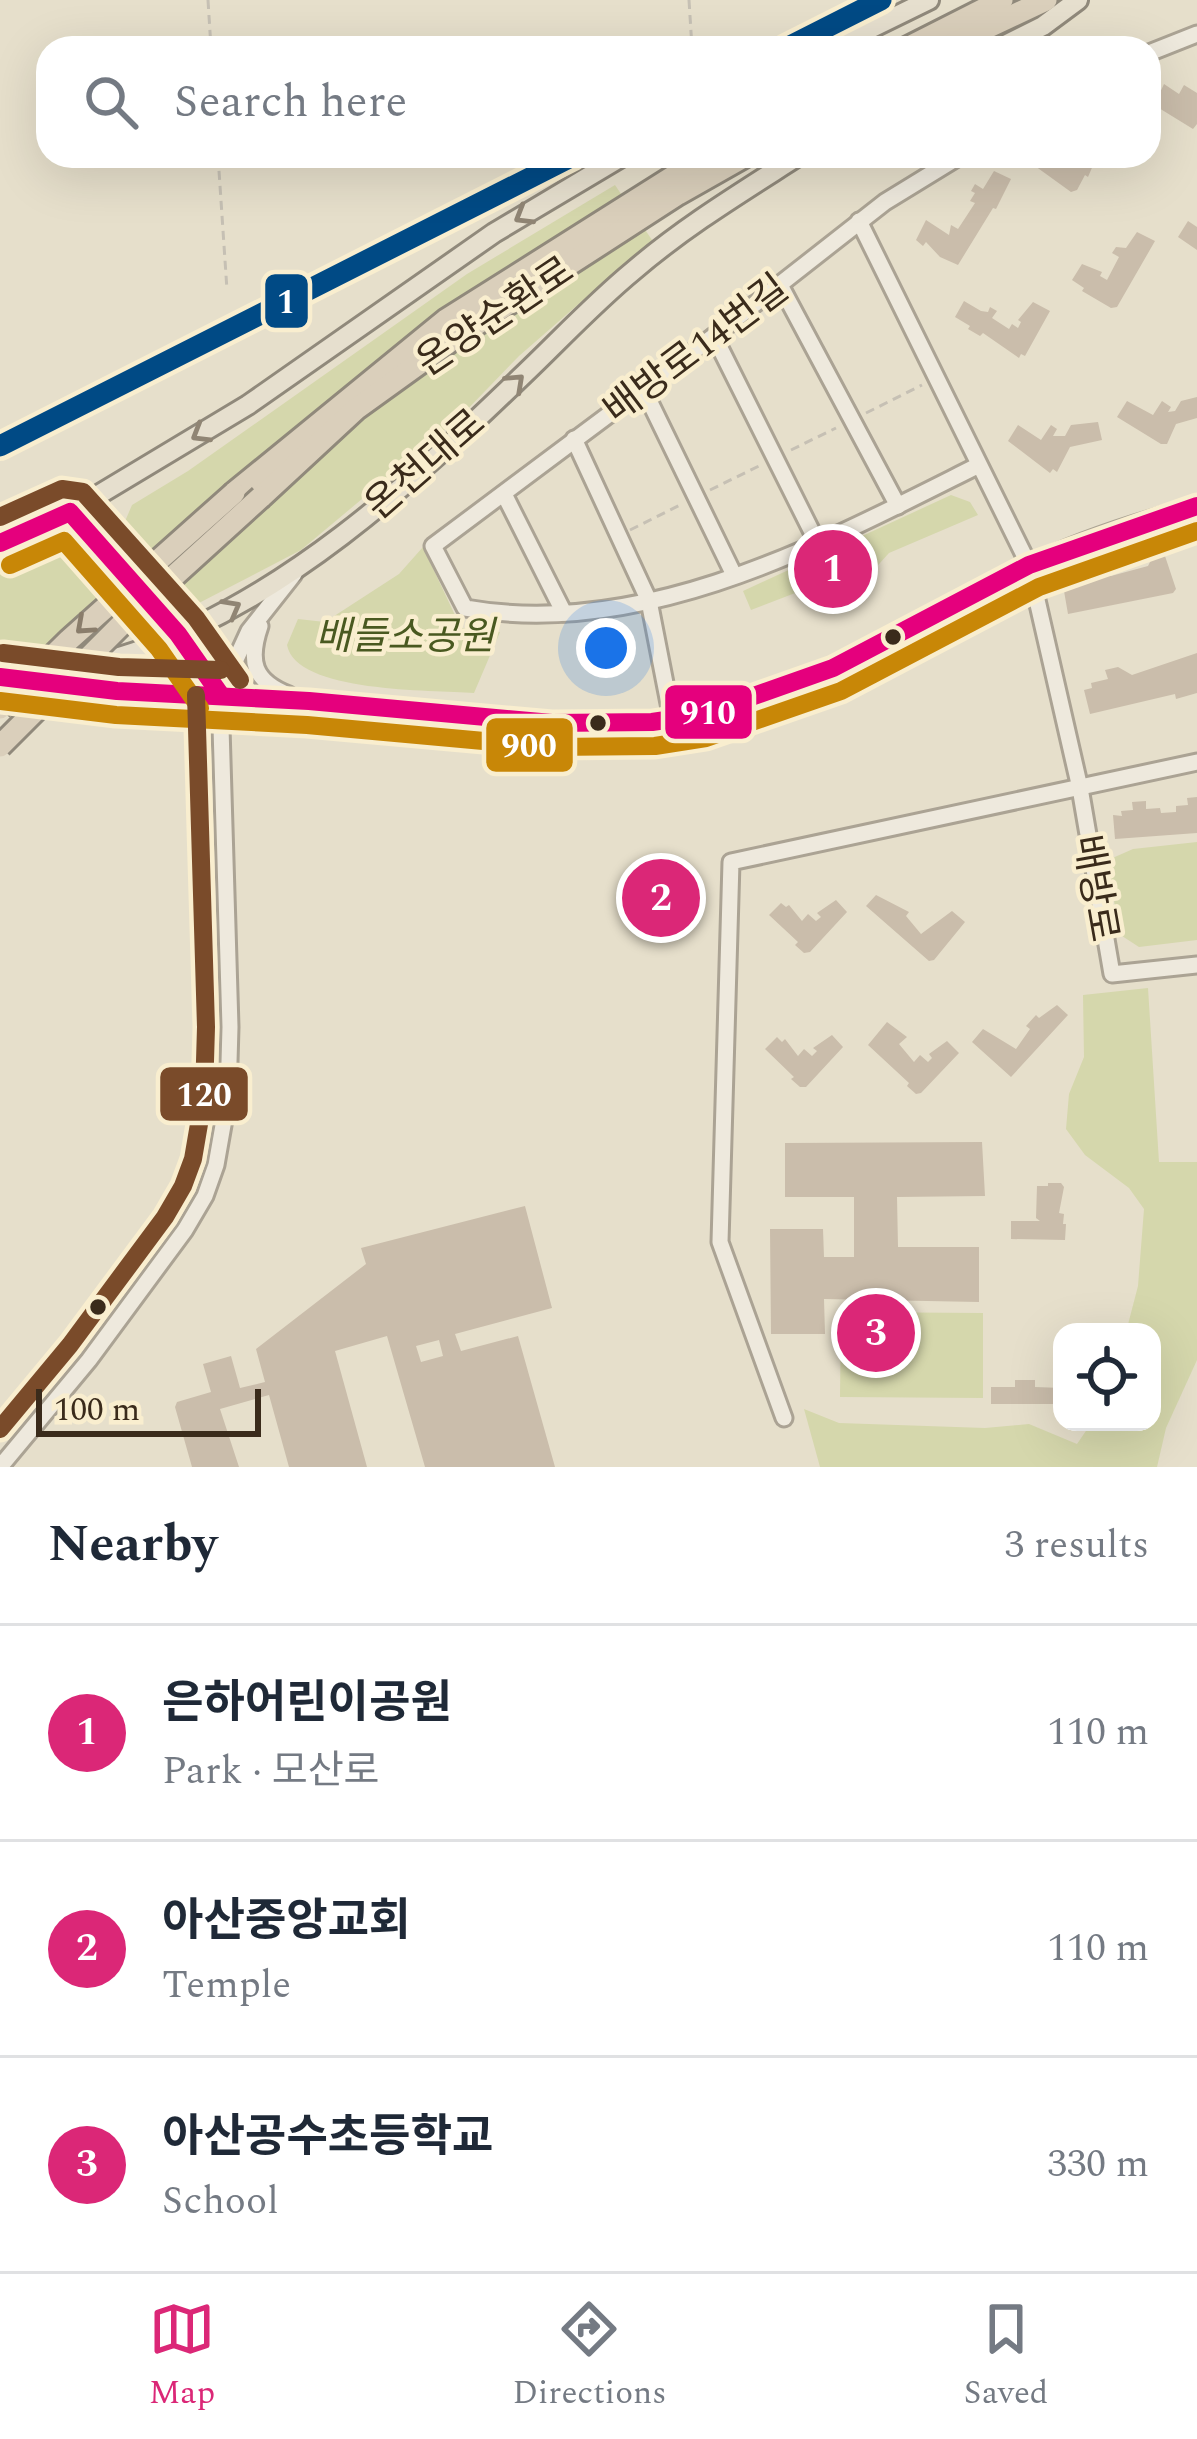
<!DOCTYPE html>
<meta charset="utf-8">
<style>
:root{--surface:#fff;--page:#f6f6f7;--text:#1f2937;--muted:#747a83;--line:#e0e1e3;--accent:#db2777}
body{margin:0;font-family:Spectral,"Noto Sans KR",serif;background:var(--page);color:var(--text)}
.controls{position:absolute;right:36px;bottom:36px;display:grid;overflow:hidden;border-radius:24px;box-shadow:0 12px 48px #0002}
.controls button{width:108px;height:108px;display:grid;place-items:center;padding:0;border:0;border-bottom:3px solid var(--line);background:var(--surface);color:var(--text);font:60px sans-serif}
.scale{position:absolute;left:36px;bottom:30px;width:225px;box-sizing:border-box;padding-left:12px;border:6px solid #3a2b1b;border-top:0;font-size:33px;line-height:42px;white-space:nowrap;color:#3a2b1b;-webkit-text-stroke:9px #f9eecf;paint-order:stroke}
.you{position:absolute;left:606px;top:648px;width:42px;height:42px;margin:-30px;border:9px solid #fff;border-radius:50%;background:#1a73e8;box-shadow:0 0 0 18px #1a73e833}
.badge{display:grid;place-items:center;width:78px;height:78px;border-radius:50%;background:var(--accent);color:#fff;font-size:39px;font-weight:700}
.pin{position:absolute;translate:-50% -50%;border:6px solid #fff;box-shadow:0 3px 12px #0006}
.list{margin:0;padding:0;list-style:none}
h2{display:flex;justify-content:space-between;align-items:center;height:156px;margin:0;padding:0 48px;font-size:51px}
h2 small{font-size:39px;font-weight:400;color:var(--muted)}
.list li{display:grid;grid-template-columns:78px 1fr auto;gap:36px;align-items:center;box-sizing:border-box;height:216px;padding:0 48px;border-top:3px solid var(--line)}
.list b{display:block;font-size:45px;white-space:nowrap}
.list p{margin:0;font-size:39px;white-space:nowrap;color:var(--muted)}
.list em{font-size:39px;font-style:normal;color:var(--muted)}
.icon{flex:none;width:66px;height:66px;fill:none;stroke:currentColor;stroke-width:2;stroke-linecap:round;stroke-linejoin:round}
.map{position:relative;flex:none;width:1197px;height:1467px;overflow:hidden}
.search{position:absolute;background:var(--surface);box-shadow:0 12px 48px #0002;left:36px;right:36px;top:36px;height:132px;display:flex;align-items:center;gap:30px;box-sizing:border-box;padding:0 42px;border-radius:36px;color:var(--muted);font-size:45px}
.sheet{height:804px;background:var(--surface)}
nav{display:flex;justify-content:space-around;align-items:center;box-sizing:border-box;height:168px;border-top:3px solid var(--line);background:var(--surface);font-size:33px;color:var(--muted)}
nav a{display:grid;justify-items:center;gap:6px}
nav .on{color:var(--accent)}
.map>svg:first-child{display:block}
</style>
<div class="map">
<svg width="1197" height="1467" viewBox="0 0 1197 1467">
<rect width="100%" height="100%" fill="#e6dfcb"/>
<g fill="#d5d7ac">
<polygon points="615,185 652,240 519,356 460,417 301,550 199,603 179,604 120,533 132,505 188,471 467,274"/>
<polygon points="951,495 970,502 978,515 889,553 860,585 818,605 803,590 751,610 743,591"/>
<polygon points="64,536 98,561 119,622 100,651 0,661 0,559 48,537"/>
<path d="M423,547L461,628L500,632L474,693C432,690 296,693 287,645L298,619L325,622L399,574Z"/>
<polygon points="1197,842 1197,940 1139,947 1119,934 1108,860 1133,849"/>
<polygon points="1148,988 1159,1162 1197,1162 1197,1360 1166,1428 1157,1467 820,1467 804,1409 839,1423 985,1428 1029,1424 1077,1444 1092,1422 1152,1422 1152,1332 1126,1332 1138,1286 1144,1209 1129,1188 1085,1155 1066,1129 1069,1094 1084,1057 1083,995"/>
<polygon points="841,1312 983,1313 983,1398 840,1397"/>
</g>
<g fill="#cabdab" fill-rule="evenodd">
<polygon points="1164,84 1179,94 1184,85 1197,93 1197,124 1193,129 1154,105"/>
<polygon points="1038,156 1097,156 1088,177 1085,175 1077,190 1071,192 1035,166"/>
<polygon points="994,171 1011,179 996,209 993,208 958,265 940,257 926,242 923,246 916,240 926,220 949,235 951,225 958,229 975,203 970,201 975,193 971,191 975,184 983,189"/>
<polygon points="1188,221 1197,227 1197,250 1178,237"/>
<polygon points="1137,232 1155,241 1117,307 1111,308 1082,291 1084,288 1072,280 1082,264 1102,272 1100,276 1107,280 1119,257 1112,253 1116,247 1126,248"/>
<polygon points="964,301 981,311 988,312 990,307 997,311 992,318 1009,329 1012,324 1018,328 1021,322 1018,320 1033,302 1050,311 1025,356 1021,354 1019,358 983,333 980,336 968,329 970,326 955,317"/>
<polygon points="1197,397 1197,418 1176,424 1167,444 1161,444 1117,417 1127,401 1153,415 1162,401 1171,407 1168,412 1175,411 1181,401"/>
<polygon points="1098,422 1102,440 1070,447 1057,472 1053,469 1050,473 1008,441 1018,425 1041,440 1051,425 1057,429 1053,436 1065,436 1071,425"/>
<polygon points="1164,553 1176,589 1173,593 1068,614 1064,591 1070,584 1088,582 1085,572 1104,570 1105,575 1111,576 1148,566 1153,556"/>
<polygon points="1197,653 1197,693 1176,699 1175,694 1090,714 1084,690 1092,688 1091,683 1108,679 1105,670 1118,667 1132,675"/>
<polygon points="1197,797 1197,833 1115,839 1113,815 1122,816 1121,811 1133,810 1132,802 1146,801 1146,809 1160,808 1161,813 1176,812 1176,806 1188,805 1187,798"/>
<polygon points="876,895 909,912 906,916 921,934 952,911 965,922 934,960 929,961 866,906"/>
<polygon points="836,900 847,912 810,952 804,953 795,945 798,942 769,915 781,903 786,907 789,905 802,921 808,914 816,921 821,917 817,913"/>
<polygon points="1057,1005 1068,1015 1011,1077 972,1042 983,1029 1016,1049 1030,1029 1026,1026 1036,1015 1039,1018"/>
<polygon points="887,1022 907,1037 899,1044 914,1062 920,1055 928,1062 932,1058 929,1054 947,1041 959,1053 921,1093 916,1094 907,1086 909,1083 868,1045"/>
<polygon points="832,1035 843,1047 806,1087 800,1087 791,1079 794,1077 765,1049 777,1037 782,1042 785,1039 798,1056 804,1049 812,1056 817,1051 813,1048"/>
<polygon points="982,1142 985,1196 897,1197 898,1247 979,1247 979,1302 824,1299 825,1334 771,1334 770,1229 823,1229 824,1257 854,1257 854,1197 785,1197 785,1143"/>
<polygon points="1048,1183 1061,1183 1064,1187 1059,1213 1064,1214 1063,1224 1066,1224 1065,1240 1011,1239 1011,1221 1040,1221 1036,1218 1037,1186 1048,1186"/>
<path d="M525,1206L552,1308L455,1334L461,1351L518,1336L555,1467H425L387,1336L335,1351L367,1467H289L269,1395L220,1409L239,1467H192L175,1407L177,1402L211,1392L203,1364L231,1356L240,1388L265,1382L256,1349L366,1264L361,1248ZM439,1340L443,1356L421,1362L416,1346Z"/>
<polygon points="1015,1380 1035,1380 1035,1387 1062,1388 1062,1404 991,1404 991,1387 1015,1387"/>
</g>
<g fill="none" stroke-linecap="round" stroke-linejoin="round">
<defs>
<g id="minor">
<polyline points="1149,53 1197,34"/>
<path d="M960,156L885,202L714,336L433,546L465,608C645,640 823,543 979,465"/>
<polyline points="859,221 1029,565 1080,788 1112,974 1197,965"/>
<polyline points="780,285 898,506"/>
<polyline points="714,336 818,544"/>
<polyline points="643,388 734,575"/>
<polyline points="574,439 649,601 672,719"/>
<polyline points="504,494 564,613"/>
<path d="M260,626C248,661 253,681 289,695"/>
<path d="M21,679C118,691 215,692 312,701C427,711 592,742 702,714C819,685 918,619 1025,567C1078,541 1140,521 1197,506"/>
<polyline points="784,1418 720,1242 731,862 1197,762"/>
<polyline points="0,1467 89,1360 185,1230 205,1196 216,1165 228,1097 230,1027 220,694 249,631 294,574"/>
</g>
<g id="major">
<polyline points="831,48 929,0"/>
<polyline points="999,48 1043,26 1078,0"/>
<polyline points="70,512 178,634 220,694"/>
<polyline points="0,543 70,512 248,405 494,233 623,156"/>
<path d="M0,672C45,670 93,667 135,652C285,599 408,486 520,378C558,342 593,304 633,271C684,227 742,192 798,156"/>
</g>
<g id="highway">
<polyline points="907,48 1002,0"/>
<polyline points="944,48 1046,0"/>
<polyline points="234,493 446,320 706,156"/>
<polyline points="261,497 356,409 449,342 678,194 745,156"/>
</g>
</defs>
<use href="#minor" stroke="#aba394" stroke-width="21"/>
<use href="#major" stroke="#90897b" stroke-width="24"/>
<use href="#highway" stroke="#90897b" stroke-width="27"/>
<g stroke="#c6c0b4" stroke-width="3" stroke-dasharray="9 6" stroke-linecap="butt">
<polyline points="208,0 211,48"/>
<polyline points="689,0 692,48"/>
<polyline points="218,156 227,290"/>
<polyline points="866,413 922,385"/>
<polyline points="791,450 836,428"/>
<polyline points="710,490 761,465"/>
<polyline points="630,530 680,505"/>
</g>
<use href="#minor" stroke="#eee9dd" stroke-width="15"/>
<use href="#major" stroke="#e6dfce" stroke-width="18"/>
<use href="#highway" stroke="#dacfbb" stroke-width="21"/>
<defs>
<g id="highway-bridge">
<polyline points="0,708 69,640 234,493"/>
<polyline points="0,746 130,616 261,497"/>
</g>
</defs>
<use href="#highway-bridge" stroke="#90897b" stroke-width="27" stroke-linecap="butt"/>
<use href="#highway-bridge" stroke="#dacfbb" stroke-width="21"/>
<defs>
<g id="bus-1">
<polyline points="0,543 70,512 178,634 220,694"/>
<polyline points="0,677 117,691 309,701 552,723 652,722 700,715 833,668 1029,565 1197,506"/>
</g>
<g id="bus-2">
<polyline points="10,565 64,541 159,649 200,708"/>
<polyline points="0,701 116,715 307,725 550,747 655,746 706,738 841,691 1039,587 1197,531"/>
</g>
<g id="bus-3">
<polyline points="0,517 62,489 83,492 196,618 240,680"/>
<polyline points="3,653 119,667 221,670"/>
<polyline points="0,1429 70,1345 165,1217 183,1186 193,1159 204,1095 206,1027 196,695"/>
</g>
</defs>
<use href="#bus-1" stroke="#f9eecf" stroke-width="27"/>
<use href="#bus-2" stroke="#f9eecf" stroke-width="27"/>
<use href="#bus-3" stroke="#f9eecf" stroke-width="27"/>
<use href="#bus-1" stroke="#e5007d" stroke-width="18"/>
<use href="#bus-2" stroke="#c88707" stroke-width="18"/>
<use href="#bus-3" stroke="#7a4b2a" stroke-width="18"/>
<defs>
<g id="metro-1">
<polyline points="786,48 881,0"/>
<polyline points="0,446 573,156"/>
</g>
</defs>
<use href="#metro-1" stroke="#f9eecf" stroke-width="30"/>
<use href="#metro-1" stroke="#004a85" stroke-width="21"/>
</g>
<defs><path id="oneway-chevron" d="M-2-3.5L2.5 0L-2 3.5" fill="none" stroke-width="1.6" stroke-linecap="round" stroke-linejoin="round" transform="scale(3)"/></defs>
<g stroke="#908574">
<use href="#oneway-chevron" transform="translate(523 216) rotate(149)"/>
<use href="#oneway-chevron" transform="translate(516 382) rotate(-43)"/>
<use href="#oneway-chevron" transform="translate(200 434) rotate(149)"/>
<use href="#oneway-chevron" transform="translate(232 608) rotate(-29)"/>
</g>
<use stroke="#8a7d6b" href="#oneway-chevron" transform="translate(84 626) rotate(138)"/>
<g fill="#3a2b1b" stroke="#f9eecf" stroke-width="4.5">
<circle cx="893" cy="637" r="10"/>
<circle cx="598" cy="723" r="10"/>
<circle cx="98" cy="1307" r="10"/>
</g>
<g text-anchor="middle" stroke-width="9" stroke-linejoin="round" paint-order="stroke">
<g font-size="39" fill="#3a2b1b" stroke="#f9eecf">
<text transform="translate(494 315) rotate(-34)" y="14">온양순환로</text>
<text transform="translate(695 348) rotate(-37)" y="14">배방로14번길</text>
<text transform="translate(424 463) rotate(-41)" y="14">온천대로</text>
<text transform="translate(1097 888) rotate(80)" y="14">배방로</text>
</g>
<g font-size="39" font-style="italic" fill="#495920" stroke="#f9eecf">
<text x="405" y="649">배들소공원</text>
</g>
</g>
<g stroke="#f9eecf" stroke-width="4.5">
<rect x="263" y="272" width="47" height="58" rx="12" fill="#004a85"/>
<rect x="663" y="683" width="91" height="58" rx="12" fill="#e5007d"/>
<rect x="484" y="716" width="91" height="58" rx="12" fill="#c88707"/>
<rect x="158" y="1065" width="92" height="58" rx="12" fill="#7a4b2a"/>
</g>
<g font-size="33" text-anchor="middle" font-weight="bold" fill="#fff">
<text x="286" y="313">1</text>
<text x="708" y="724">910</text>
<text x="529" y="757">900</text>
<text x="204" y="1106">120</text>
</g>
</svg>
<div class="controls">
<button><svg class="icon" aria-label="locate" viewBox="0 0 24 24"><circle cx="12" cy="12" r="6"/><path d="M12 2v4M12 18v4M2 12h4M18 12h4"/></svg></button>
</div>
<div class="scale">100 m</div>
<div class="you"></div>
<div class="pin badge" style="left:833px;top:569px">1</div>
<div class="pin badge" style="left:661px;top:898px">2</div>
<div class="pin badge" style="left:876px;top:1333px">3</div>
<div class="search"><svg class="icon" aria-label="search" viewBox="0 0 24 24"><circle cx="10" cy="10" r="6"/><path d="M15 15l6 6"/></svg>Search here</div>
</div>
<section class="sheet">
<h2>Nearby<small>3 results</small></h2>
<ul class="list">
<li><span class="badge">1</span><div><b>은하어린이공원</b><p>Park · 모산로</p></div><em>110 m</em></li>
<li><span class="badge">2</span><div><b>아산중앙교회</b><p>Temple</p></div><em>110 m</em></li>
<li><span class="badge">3</span><div><b>아산공수초등학교</b><p>School</p></div><em>330 m</em></li>
</ul>
</section>
<nav>
<a class="on"><svg class="icon" aria-label="map" viewBox="0 0 24 24"><path d="M3 6l6-2 6 2 6-2v14l-6 2-6-2-6 2zM9 4v14M15 6v14"/></svg>Map</a>
<a><svg class="icon" aria-label="directions" viewBox="0 0 24 24"><path d="M12 3l9 9-9 9-9-9zM9 14v-3h6M13 9l2 2-2 2"/></svg>Directions</a>
<a><svg class="icon" aria-label="saved" viewBox="0 0 24 24"><path d="M7 4h10v16l-5-4-5 4z"/></svg>Saved</a>
</nav>
